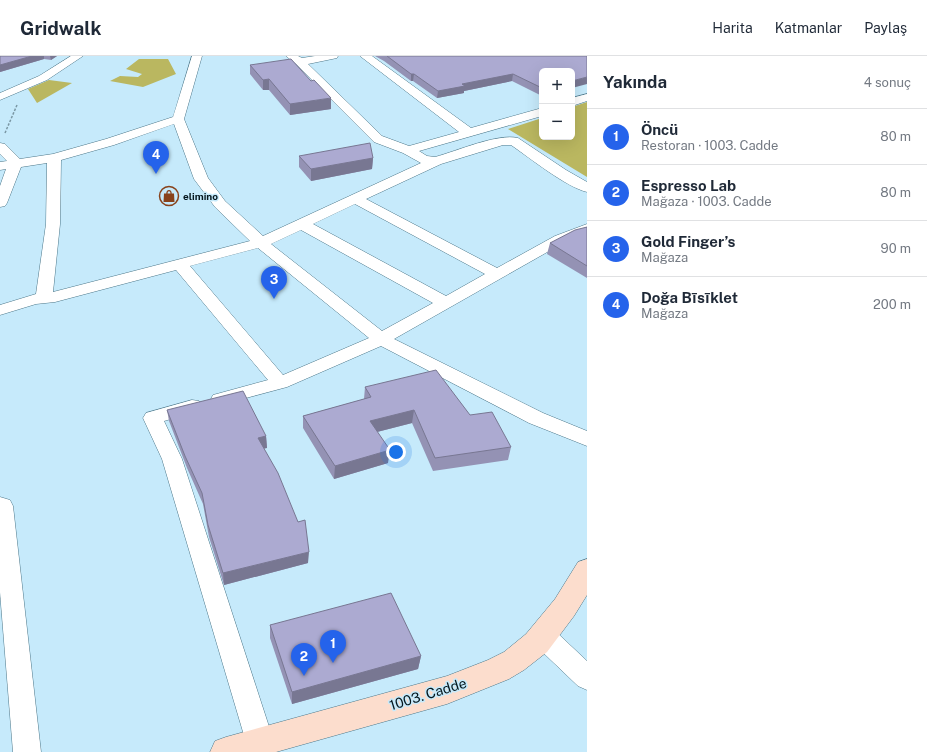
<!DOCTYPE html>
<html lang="tr">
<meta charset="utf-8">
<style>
:root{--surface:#fff;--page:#f2f2f3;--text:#1f2937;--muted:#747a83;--line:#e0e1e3;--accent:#2563eb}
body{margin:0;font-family:"Public Sans",sans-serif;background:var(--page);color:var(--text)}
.controls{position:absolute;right:12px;top:12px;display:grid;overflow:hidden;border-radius:6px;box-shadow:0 4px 16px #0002}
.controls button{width:36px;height:36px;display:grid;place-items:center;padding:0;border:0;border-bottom:1px solid var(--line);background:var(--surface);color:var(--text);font:20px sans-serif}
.you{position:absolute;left:396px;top:396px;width:14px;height:14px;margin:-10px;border:3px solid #fff;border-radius:50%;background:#1a73e8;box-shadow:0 0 0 6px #1a73e833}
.badge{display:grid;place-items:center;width:26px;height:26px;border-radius:50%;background:var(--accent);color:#fff;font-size:13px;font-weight:700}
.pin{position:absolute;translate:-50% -33px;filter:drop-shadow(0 1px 2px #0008)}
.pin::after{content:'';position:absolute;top:21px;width:14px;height:12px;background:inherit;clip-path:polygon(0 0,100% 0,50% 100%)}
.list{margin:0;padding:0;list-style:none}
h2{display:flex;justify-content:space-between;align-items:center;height:52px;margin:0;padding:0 16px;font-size:17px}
h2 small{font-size:13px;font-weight:400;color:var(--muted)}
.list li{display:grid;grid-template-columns:26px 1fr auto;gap:12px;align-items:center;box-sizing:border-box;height:56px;padding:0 16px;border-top:1px solid var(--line)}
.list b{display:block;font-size:15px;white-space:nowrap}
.list p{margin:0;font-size:13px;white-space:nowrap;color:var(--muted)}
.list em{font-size:13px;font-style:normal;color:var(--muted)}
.map{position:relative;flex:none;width:587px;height:696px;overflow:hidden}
header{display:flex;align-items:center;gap:24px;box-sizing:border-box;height:56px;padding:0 20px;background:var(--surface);border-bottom:1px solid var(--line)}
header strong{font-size:19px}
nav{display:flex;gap:22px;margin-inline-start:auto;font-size:14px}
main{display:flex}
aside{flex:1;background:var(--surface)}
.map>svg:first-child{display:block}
</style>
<header>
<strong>Gridwalk</strong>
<nav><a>Harita</a><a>Katmanlar</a><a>Paylaş</a></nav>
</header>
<main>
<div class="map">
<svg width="587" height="696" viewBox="0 0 587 696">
<rect width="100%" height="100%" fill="#c6eafb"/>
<g fill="#bab760">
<polygon points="139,3 168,3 176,18 143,31 110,25 120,20 138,21 142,18 126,13"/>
<polygon points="49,24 72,27 37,47 28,33"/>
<polygon points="587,46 587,121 508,73 542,62 542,81 572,81 572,51"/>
</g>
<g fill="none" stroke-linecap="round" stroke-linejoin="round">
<defs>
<g id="street">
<polygon points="71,0 83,0 47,24 0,44 0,37 39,20"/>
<path d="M192,0H202L184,63L208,122L225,145L263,180L421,107L403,97L374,86L296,8L286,0H298L302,2L315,0H338L337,2L308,8L382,80L409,90L459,76L360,0H372L471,72L542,52V60L419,95L427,100L435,101C457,95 498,77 518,82L566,114L587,126V136C566,131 530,102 511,89H503L441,108L366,143L497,212L555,180L587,168V177L565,186L394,283L543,357L587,375V390L529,367L381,290L287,331L220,349L213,347L211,343L213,339L268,324L176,214L55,246L36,248L0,259V249L36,238L46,168L47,107L21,111L7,147L5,150L0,151V130L6,113L0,114V106L7,105L0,98V87L5,88L20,103L53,98L106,83L173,61ZM174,68L194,123L215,151L250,185L53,236L60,168L61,104L114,89ZM355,148L485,218L446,240L313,168ZM301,174L433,247L382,275L271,188ZM258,192L369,282L283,319L190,210Z"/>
<polygon points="587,38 587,45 572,50 572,42"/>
<polygon points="192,344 199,345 202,350 199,355 164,365 182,403 274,686 270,695 268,696 250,695 246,686 162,403 143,362 146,357"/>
<polygon points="0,441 10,444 13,450 41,696 13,696 0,536"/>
<polygon points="543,569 552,572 587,605 587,634 578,630 534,588 531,580 534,572"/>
</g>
<polygon id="secondary" points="587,503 587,539 574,560 547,596 524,614 509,623 447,648 276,696 210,696 215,685 226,681 447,620 488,604 504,596 526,578 555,543 578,506"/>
</defs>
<use href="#street" stroke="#4c7789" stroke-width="1"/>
<use href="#secondary" stroke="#4c7789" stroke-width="1"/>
<polyline stroke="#7a97a4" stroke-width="1.5" stroke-dasharray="2.5 1.5" stroke-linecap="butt" points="5,77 17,49"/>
<use href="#street" fill="#fff" fill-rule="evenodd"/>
<use href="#secondary" fill="#fcddcd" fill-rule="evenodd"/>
</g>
<g fill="#9492b4">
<polygon points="0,0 57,0 51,4 44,3 0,16"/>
<polygon points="375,0 587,0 542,15 542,40 512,25 464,35 464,37 437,42 413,25 411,25 384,5"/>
<polygon points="250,9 331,53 290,59 269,34 263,34 250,18"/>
<polygon points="299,100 373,102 372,113 311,125 299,111"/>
<polygon points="587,171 587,222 547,198 550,187"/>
<polygon points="365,331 470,359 511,391 508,404 433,415 412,367 377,376 388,407 334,423 303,372 303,360 364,343"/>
<polygon points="167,354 266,380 267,392 264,392 308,507 224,529 209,481 203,448 187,412 169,365"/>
<polygon points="270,569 421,600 418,613 292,648 270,582"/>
</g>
<g fill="#787792">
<polygon points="32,0 44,0 44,3 0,16 0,9"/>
<polygon points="50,0 57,0 51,4"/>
<polygon points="411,18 414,18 413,25 411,25"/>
<polygon points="513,18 512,25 464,35 464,37 437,42 438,35 462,28"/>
<polygon points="587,21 587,28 572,32 572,25"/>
<polygon points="269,23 269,34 263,34 263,24"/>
<polygon points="331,42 331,53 290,59 290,48"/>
<polygon points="373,102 372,113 311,125 311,113"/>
<polygon points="414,354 412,367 369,378 370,365"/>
<polygon points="266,380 267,392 259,394 258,382"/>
<polygon points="390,394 388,407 334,423 335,410"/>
<polygon points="309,496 308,507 224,529 223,517"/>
<polygon points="421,600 418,613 292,648 292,636"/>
</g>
<g fill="#acaad1" stroke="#787792">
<polygon points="0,0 32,0 0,9"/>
<polygon points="387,0 587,0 587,21 572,25 572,15 542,15 542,32 513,18 462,28 465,30 438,35 414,18 411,18"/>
<polygon points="291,3 311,25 314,24 331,42 290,48 269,23 263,24 250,9"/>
<polygon points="370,87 373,102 311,113 299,100"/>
<polygon points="587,171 587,210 550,187 575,174"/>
<polygon points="436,314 470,359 492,356 511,391 435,402 414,354 370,365 390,394 335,410 303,360 371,341 365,331"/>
<polygon points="243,335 266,380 258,382 278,417 298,466 305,464 309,496 223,517 208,469 202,437 185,400 167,354"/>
<polygon points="391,537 421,600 292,636 270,569"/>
</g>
<defs>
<symbol id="shop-ring" viewBox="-11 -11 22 22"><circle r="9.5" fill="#c6eafb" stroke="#88421b" stroke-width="1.5"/><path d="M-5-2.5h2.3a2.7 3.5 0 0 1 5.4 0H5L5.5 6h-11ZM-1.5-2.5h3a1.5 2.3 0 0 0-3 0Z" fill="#88421b"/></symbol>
</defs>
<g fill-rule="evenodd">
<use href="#shop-ring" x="158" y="129" width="22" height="22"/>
</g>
<g text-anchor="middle" stroke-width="3" stroke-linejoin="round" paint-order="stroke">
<g font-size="10" font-weight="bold" fill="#06171e" stroke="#c6eafb" text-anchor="start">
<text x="183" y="144">elimino</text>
</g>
<g font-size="14" fill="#06171e" stroke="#c6eafb">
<text transform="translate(428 638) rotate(-17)" y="5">1003. Cadde</text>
</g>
</g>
</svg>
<div class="controls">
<button>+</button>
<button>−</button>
</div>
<div class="you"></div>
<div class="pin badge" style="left:333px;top:607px">1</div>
<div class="pin badge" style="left:304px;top:620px">2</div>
<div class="pin badge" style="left:274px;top:243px">3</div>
<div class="pin badge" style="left:156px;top:118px">4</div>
</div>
<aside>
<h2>Yakında<small>4 sonuç</small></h2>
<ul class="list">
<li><span class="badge">1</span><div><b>Öncü</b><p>Restoran · 1003. Cadde</p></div><em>80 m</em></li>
<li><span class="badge">2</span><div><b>Espresso Lab</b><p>Mağaza · 1003. Cadde</p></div><em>80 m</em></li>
<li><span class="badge">3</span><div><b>Gold Finger’s</b><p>Mağaza</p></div><em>90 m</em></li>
<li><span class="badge">4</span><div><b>Doğa Bīsīklet</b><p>Mağaza</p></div><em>200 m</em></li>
</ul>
</aside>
</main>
